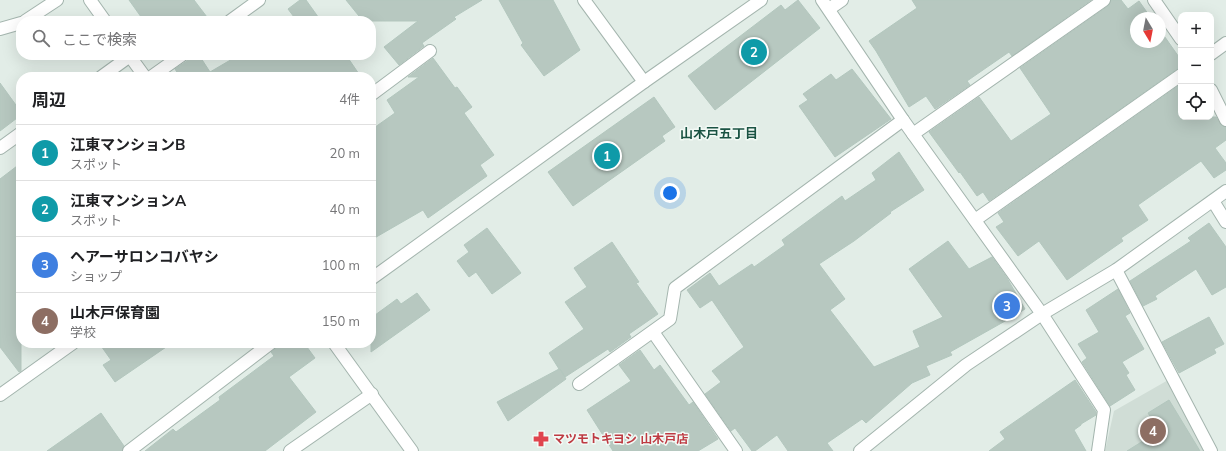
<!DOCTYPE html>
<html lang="ja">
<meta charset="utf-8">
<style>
:root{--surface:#fff;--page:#f2f2f2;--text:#202124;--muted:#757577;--line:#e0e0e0;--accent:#2563eb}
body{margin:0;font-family:Mulish,"Noto Sans JP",sans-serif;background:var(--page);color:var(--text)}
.controls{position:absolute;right:12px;top:12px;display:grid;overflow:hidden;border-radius:8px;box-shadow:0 4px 16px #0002}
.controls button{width:36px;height:36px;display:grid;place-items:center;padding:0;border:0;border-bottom:1px solid var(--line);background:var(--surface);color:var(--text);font:20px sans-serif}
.compass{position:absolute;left:1130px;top:12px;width:36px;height:36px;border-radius:50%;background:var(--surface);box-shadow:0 4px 16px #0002;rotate:170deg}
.you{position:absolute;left:670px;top:193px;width:14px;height:14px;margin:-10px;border:3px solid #fff;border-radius:50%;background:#1a73e8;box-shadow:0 0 0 6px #1a73e833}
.badge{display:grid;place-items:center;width:26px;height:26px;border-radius:50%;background:var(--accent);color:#fff;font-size:13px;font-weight:700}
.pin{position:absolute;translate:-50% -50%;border:2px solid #fff;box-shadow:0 1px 4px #0006}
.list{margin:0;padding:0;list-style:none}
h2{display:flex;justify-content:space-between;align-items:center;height:52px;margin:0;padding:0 16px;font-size:17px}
h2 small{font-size:13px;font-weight:400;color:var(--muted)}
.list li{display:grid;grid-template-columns:26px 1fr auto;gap:12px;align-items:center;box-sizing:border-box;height:56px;padding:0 16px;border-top:1px solid var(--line)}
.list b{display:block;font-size:15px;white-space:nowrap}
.list p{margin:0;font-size:13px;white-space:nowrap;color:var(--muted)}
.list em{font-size:13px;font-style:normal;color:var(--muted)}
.icon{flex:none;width:22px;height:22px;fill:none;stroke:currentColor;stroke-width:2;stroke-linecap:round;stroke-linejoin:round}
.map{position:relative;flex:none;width:1226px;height:451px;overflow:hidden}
.search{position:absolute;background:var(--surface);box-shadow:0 4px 16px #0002;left:16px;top:16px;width:360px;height:44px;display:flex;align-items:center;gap:10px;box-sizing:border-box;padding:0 14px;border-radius:16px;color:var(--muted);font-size:15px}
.panel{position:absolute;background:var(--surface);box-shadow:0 4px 16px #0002;left:16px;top:72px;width:360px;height:276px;border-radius:16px}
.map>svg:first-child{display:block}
</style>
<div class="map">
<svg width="1226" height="451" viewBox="0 0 1226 451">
<rect width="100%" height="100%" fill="#e2ede7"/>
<polygon fill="#d0ddd6" points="1170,379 1206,451 1105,451 1114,411"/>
<g fill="#b7c8c0" stroke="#b3c7be">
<polygon points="129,0 194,0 210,21 144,21"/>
<polygon points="300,0 306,0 321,21 297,21 288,9"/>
<polygon points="346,0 482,0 454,17 456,19 422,43 424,46 399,65 384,47 418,21 363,21"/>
<polygon points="499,0 553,0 580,50 544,76 521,45 523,43"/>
<polygon points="798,0 820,28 715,110 688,76 781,5 785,10"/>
<polygon points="912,0 1091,0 1012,56 1009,52 967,81 970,85 935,109 926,96 909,107 876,51 869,41 917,8"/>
<polygon points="1111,0 1121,0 1128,9 1139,1 1151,18 1136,18 1136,42 1160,42 1160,30 1181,60 1181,68 1177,69 989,201 983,192 977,196 960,172 959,173 929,132 979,97 1011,141 1051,114 1020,68 1108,6"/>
<polygon points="189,55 199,55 210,72 239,55 346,55 361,77 180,77 175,69 187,61"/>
<polygon points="433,58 455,88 457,87 472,107 464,113 494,155 480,165 487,176 428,218 423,210 371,240 371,130 395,113 387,100 419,77 408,77"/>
<polygon points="852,69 891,119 835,157 799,106 808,100 803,94 831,74 836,80"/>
<polygon points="0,83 21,112 21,115 0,131"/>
<polygon points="1181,84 1181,117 1216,117 1222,126 1226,127 1226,140 1215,148 1226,163 1226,170 1214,178 1201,161 1138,205 1148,220 1121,238 1123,241 1067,280 1039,241 1018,256 996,227 1004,222 998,213"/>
<polygon points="654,97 675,127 662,136 665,141 573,206 548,172"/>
<polygon points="899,152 924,190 890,212 891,213 854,241 819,264 845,299 830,310 874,367 920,347 913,331 943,317 909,269 948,241 969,269 992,257 1007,278 1025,309 1014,316 950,352 952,355 926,366 930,375 912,383 866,423 862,419 827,443 833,451 788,451 777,435 755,451 752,451 735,428 731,431 705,394 721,382 712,371 744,347 712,300 700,308 687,290 710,273 719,286 752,264 754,267 785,245 782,240 842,196 845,201 876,180 872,173"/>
<polygon points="21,163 21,371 19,372 0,347 0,179"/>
<polygon points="1209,223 1226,247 1226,287 1212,295 1196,269 1155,296 1157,299 1143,306 1130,281 1191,241 1188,238"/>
<polygon points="487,228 521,273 492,294 476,272 469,277 457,261 469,252 464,245"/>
<polygon points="612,242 639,282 636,283 658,314 629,334 631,337 610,352 608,349 565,377 560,369 566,379 508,421 497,402 559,369 549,353 584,329 565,302 587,287 574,268"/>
<polygon points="1118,289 1130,313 1125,316 1144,349 1122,362 1129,373 1126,375 1135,390 1110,406 1082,362 1087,358 1078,344 1099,332 1086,310"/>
<polygon points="417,293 430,310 371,352 371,318 397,299 401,304"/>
<polygon points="1209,317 1224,344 1214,349 1216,353 1179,373 1162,342"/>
<polygon points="99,343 172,343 115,382 103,365 111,360"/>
<polygon points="283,343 304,343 315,358 289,377 316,412 265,451 145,451 173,429 176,432 220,400 219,397 274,356 271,352"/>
<polygon points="640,350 654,370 660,365 689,405 693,402 718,439 698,451 613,451 587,410 631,381 619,365"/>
<polygon points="1075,380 1096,412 1096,415 1081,424 1081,425 1074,430 1086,451 989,451 1005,439 1000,432"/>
<polygon points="1169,400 1200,451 1127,451 1159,431 1148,413"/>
<polygon points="101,413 124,446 122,451 47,451"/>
</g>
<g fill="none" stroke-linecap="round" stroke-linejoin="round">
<defs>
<g id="minor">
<polyline points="90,0 105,21"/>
<polyline points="584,0 644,82"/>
<polyline points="822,0 903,120 1042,314 1104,410 1098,451"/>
<polyline points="1154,0 1181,39"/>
<polyline points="829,9 842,0"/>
<polyline points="25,21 57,0"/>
<polyline points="230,21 259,0"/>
<polyline points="0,29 21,23"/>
<polyline points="1211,54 1226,43"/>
<polyline points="129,55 145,77"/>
<polyline points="101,77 130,56"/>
<polyline points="151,77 182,55"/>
<polyline points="1211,90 1226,120"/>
<polyline points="371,95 430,51"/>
<polyline points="913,134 1104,0"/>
<polyline points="0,148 21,133"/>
<polyline points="1213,201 1226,222"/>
<polyline points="975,220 1181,75"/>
<polyline points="1116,270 1211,451"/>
<polyline points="371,279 644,82 761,0"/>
<polyline points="653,332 736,451"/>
<polyline points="334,343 412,451"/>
<polyline points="579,384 670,319 675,288 903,120"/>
<polyline points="0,395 73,343"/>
<polyline points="129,451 271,343"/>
<polyline points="290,451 372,394"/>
<polyline points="860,451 966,365 1042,314 1116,270 1226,191"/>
</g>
</defs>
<use href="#minor" stroke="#a4b5ae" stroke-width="14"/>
<use href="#minor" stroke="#fff" stroke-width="12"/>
</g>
<defs>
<symbol id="pharmacy-bare" viewBox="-9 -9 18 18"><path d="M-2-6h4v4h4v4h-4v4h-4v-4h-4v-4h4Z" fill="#e0444e" stroke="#f2f9f5" stroke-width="2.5" paint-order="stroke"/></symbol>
</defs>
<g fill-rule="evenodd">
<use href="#pharmacy-bare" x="530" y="428" width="22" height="22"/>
</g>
<g text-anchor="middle" stroke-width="3" stroke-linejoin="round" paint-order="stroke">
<g font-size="12" font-weight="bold" fill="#be3a42" stroke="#f2f9f5" text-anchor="start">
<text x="553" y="443">マツモトキヨシ 山木戸店</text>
</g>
<g font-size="13" font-weight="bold" fill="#1a5343" stroke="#f2f9f5">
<text x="719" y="138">山木戸五丁目</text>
</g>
</g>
</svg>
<div class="controls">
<button>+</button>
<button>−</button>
<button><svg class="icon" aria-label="locate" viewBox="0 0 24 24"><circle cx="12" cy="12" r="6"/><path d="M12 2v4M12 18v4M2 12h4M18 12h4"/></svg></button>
</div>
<svg class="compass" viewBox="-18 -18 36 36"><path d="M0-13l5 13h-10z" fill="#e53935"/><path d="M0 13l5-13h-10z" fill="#757577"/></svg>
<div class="you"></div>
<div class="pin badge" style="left:607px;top:156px;background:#0f9aa8">1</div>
<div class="pin badge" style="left:754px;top:52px;background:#0f9aa8">2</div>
<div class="pin badge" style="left:1007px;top:306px;background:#3f7fe0">3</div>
<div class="pin badge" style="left:1153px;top:431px;background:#8d6e63">4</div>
<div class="search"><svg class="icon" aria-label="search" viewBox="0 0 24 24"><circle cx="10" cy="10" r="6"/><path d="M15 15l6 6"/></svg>ここで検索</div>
<section class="panel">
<h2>周辺<small>4件</small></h2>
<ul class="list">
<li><span class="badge" style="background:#0f9aa8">1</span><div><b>江東マンションB</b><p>スポット</p></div><em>20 m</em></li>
<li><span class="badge" style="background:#0f9aa8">2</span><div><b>江東マンションA</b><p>スポット</p></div><em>40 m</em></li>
<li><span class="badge" style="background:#3f7fe0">3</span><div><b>ヘアーサロンコバヤシ</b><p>ショップ</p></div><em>100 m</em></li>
<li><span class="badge" style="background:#8d6e63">4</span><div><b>山木戸保育園</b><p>学校</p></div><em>150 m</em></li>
</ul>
</section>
</div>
